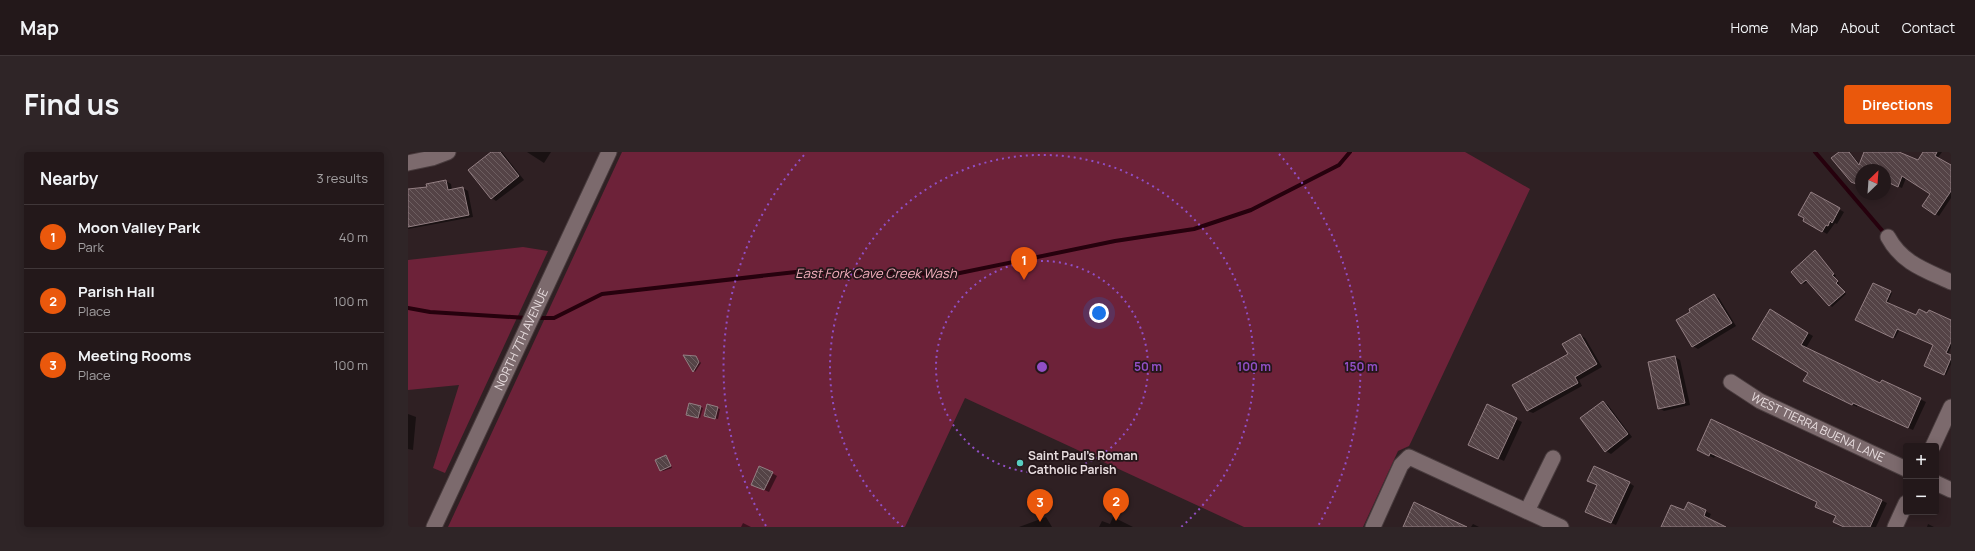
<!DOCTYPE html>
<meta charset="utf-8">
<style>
:root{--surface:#23181a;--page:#2f2527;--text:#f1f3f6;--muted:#a3a0a2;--line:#403739;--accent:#ea580c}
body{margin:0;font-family:Manrope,sans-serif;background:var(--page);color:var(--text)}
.controls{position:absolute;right:12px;bottom:12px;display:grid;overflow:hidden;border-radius:4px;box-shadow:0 2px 10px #0003}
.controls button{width:36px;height:36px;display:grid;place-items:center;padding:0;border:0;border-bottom:1px solid var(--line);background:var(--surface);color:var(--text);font:20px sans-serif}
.compass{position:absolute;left:1447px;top:12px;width:36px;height:36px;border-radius:50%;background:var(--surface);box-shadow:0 2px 10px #0003;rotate:25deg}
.you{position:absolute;left:691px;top:161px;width:14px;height:14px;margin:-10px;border:3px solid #fff;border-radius:50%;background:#1a73e8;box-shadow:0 0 0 6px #1a73e833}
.badge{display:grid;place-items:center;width:26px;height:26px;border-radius:50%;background:var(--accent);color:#fff;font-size:13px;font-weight:700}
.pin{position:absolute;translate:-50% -33px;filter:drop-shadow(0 1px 2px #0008)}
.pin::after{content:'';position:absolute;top:21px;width:14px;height:12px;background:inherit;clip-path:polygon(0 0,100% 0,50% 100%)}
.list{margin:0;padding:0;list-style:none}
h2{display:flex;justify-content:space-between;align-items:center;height:52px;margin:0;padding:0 16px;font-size:17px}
h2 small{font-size:13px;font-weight:400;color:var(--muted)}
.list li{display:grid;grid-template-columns:26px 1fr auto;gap:12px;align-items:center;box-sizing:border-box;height:64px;padding:0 16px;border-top:1px solid var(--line)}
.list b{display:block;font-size:15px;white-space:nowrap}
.list p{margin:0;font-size:13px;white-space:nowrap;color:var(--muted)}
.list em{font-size:13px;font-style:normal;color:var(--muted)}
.map{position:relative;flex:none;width:1543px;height:375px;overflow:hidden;border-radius:4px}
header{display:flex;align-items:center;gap:24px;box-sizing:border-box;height:56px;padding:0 20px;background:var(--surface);border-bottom:1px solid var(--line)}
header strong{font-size:19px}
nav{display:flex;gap:22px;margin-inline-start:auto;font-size:14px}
.intro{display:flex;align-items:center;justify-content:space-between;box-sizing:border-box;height:96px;padding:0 24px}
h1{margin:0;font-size:28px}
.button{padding:10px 18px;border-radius:4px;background:var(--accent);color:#fff;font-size:14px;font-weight:700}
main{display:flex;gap:24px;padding:0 24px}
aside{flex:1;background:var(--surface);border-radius:4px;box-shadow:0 2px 10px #0003}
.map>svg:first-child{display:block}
</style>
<header>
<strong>Map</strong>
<nav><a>Home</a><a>Map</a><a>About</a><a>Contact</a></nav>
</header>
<div class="intro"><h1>Find us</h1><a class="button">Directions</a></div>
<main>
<aside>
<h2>Nearby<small>3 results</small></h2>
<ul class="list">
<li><span class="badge">1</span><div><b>Moon Valley Park</b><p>Park</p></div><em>40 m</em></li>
<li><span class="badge">2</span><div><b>Parish Hall</b><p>Place</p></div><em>100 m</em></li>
<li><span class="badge">3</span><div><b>Meeting Rooms</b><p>Place</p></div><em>100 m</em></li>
</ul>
</aside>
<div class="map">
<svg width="1543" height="375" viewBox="0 0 1543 375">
<defs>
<pattern id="building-back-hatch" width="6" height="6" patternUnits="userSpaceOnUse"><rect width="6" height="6" fill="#544346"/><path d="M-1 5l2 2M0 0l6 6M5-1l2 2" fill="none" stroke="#6d5e60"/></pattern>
</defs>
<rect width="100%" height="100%" fill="#2f2023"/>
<g fill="#6d2239">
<polygon points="214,0 1057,0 1122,37 1004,288 1001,294 990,299 955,375 836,375 557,246 497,375 40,375"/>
<polygon points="115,95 140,99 37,321 25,316 51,233 0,238 0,108"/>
</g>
<g fill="#0007">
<polygon points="85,0 94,0 116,28 88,49 84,46"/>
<polygon points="119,0 143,0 136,11"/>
<polygon points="1432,0 1442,0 1452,13 1457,0 1488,0 1510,9 1516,0 1534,0 1529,7 1543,15 1543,46 1531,64 1515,54 1523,42 1498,26 1494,36 1477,29 1477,18 1453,18 1453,34"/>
<polygon points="38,29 43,32 44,38 55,36 60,39 65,65 0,77 0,38 20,36"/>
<polygon points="1403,42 1436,60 1429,72 1427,71 1419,82 1396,68"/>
<polygon points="1409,101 1428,124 1426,125 1431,131 1430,132 1438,142 1424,155 1400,129 1396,132 1394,131"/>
<polygon points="1482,140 1484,141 1480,151 1508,165 1543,170 1543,195 1540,203 1543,204 1543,212 1538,223 1519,215 1527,193 1492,177 1487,186 1451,169"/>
<polygon points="1306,144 1311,146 1328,174 1290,197 1285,194 1284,160"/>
<polygon points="1362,159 1405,184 1398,196 1473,233 1474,229 1518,250 1505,278 1450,252 1449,255 1402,232 1401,220"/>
<polygon points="1172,183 1177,186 1194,215 1171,228 1174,234 1125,261 1120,259 1106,234 1162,203"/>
<polygon points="277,204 290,207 293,211 287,220"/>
<polygon points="1267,205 1272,208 1282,253 1256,259 1251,256"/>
<polygon points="1195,250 1200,253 1224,285 1203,302 1198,299"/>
<polygon points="299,254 312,257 310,267 299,265"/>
<polygon points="1080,254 1114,270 1096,309 1066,295"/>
<polygon points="293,255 295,256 292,266 282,264"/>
<polygon points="0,262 8,265 5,298 0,297"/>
<polygon points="1304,269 1479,351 1468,375 1436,375 1429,364 1410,351 1308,303 1306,306 1295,301"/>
<polygon points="258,304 264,316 255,319 252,318"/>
<polygon points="364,321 369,324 361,340 349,335"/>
<polygon points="1221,331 1226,334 1208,373 1183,362 1190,333"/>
<polygon points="1281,351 1303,362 1300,368 1316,375 1254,375 1277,360"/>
<polygon points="638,365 644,375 611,375"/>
<polygon points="705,365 725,375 691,375 694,369 702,372"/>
<polygon points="335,371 343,375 333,375"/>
<polygon points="1065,372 1071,375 1063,375"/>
<polygon points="1520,372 1526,375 1519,375"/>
</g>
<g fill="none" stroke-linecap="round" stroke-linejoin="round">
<g stroke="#26010d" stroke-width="4">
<polyline points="1407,0 1478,83"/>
<polyline points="0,156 22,160 119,166"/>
<polyline points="126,166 146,166 194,142 388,120 547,122 707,89 786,77 843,58 931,13 942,0"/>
</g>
</g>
<g fill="url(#building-back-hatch)" stroke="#937f83">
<polygon points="83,0 92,0 111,24 83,47 60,18"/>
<polygon points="1431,0 1441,0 1451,13 1456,0 1491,0 1510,8 1515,0 1529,0 1527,4 1543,13 1543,39 1527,63 1514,54 1522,42 1494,24 1490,35 1477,29 1477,18 1453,18 1453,34 1443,30 1423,6"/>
<polygon points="38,28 40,38 55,35 61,63 0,75 0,37 19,35 18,32"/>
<polygon points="1403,40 1432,56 1424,71 1422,69 1420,74 1418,73 1414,80 1395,69 1396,66 1390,63"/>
<polygon points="1407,98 1426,122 1424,123 1430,129 1428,131 1437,140 1421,154 1398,128 1393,132 1383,120"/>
<polygon points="1465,131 1483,139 1478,150 1508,163 1511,157 1519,161 1521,158 1543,168 1543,190 1538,201 1543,203 1543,206 1536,223 1516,214 1525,193 1489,177 1485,186 1447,168"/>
<polygon points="1306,142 1324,171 1284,195 1268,168 1282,160 1281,157"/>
<polygon points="1362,157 1400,181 1393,193 1472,231 1474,228 1513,246 1500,276 1445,251 1444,253 1395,229 1400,221 1344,187"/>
<polygon points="1172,182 1189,212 1167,225 1170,231 1119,259 1104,233 1160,202 1154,192"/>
<polygon points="275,203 288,204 291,210 285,220"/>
<polygon points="1267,204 1277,251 1250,257 1240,210"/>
<polygon points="1195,249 1220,282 1197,300 1172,266"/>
<polygon points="281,251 293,254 290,266 278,263"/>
<polygon points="299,252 310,255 307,267 296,264"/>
<polygon points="1079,252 1109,266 1090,307 1060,293"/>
<polygon points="1303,267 1474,348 1462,375 1436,375 1425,370 1428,364 1407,355 1409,350 1302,301 1301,304 1289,298"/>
<polygon points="258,303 263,314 252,319 247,308"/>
<polygon points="351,314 365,320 356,338 343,333"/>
<polygon points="1186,314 1222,330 1203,371 1177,360 1189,333 1179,329"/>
<polygon points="1006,350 1059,375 995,375"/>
<polygon points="1280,350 1298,358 1296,364 1318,375 1253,375 1263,353 1276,358"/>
</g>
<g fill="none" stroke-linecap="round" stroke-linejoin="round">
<defs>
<g id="minor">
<polyline points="0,11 24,6 40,0"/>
<path d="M1480,85C1494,111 1517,118 1543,130"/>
<path id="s1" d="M1323,230L1352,249L1498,317"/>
<polyline points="1525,294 1543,255"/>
<polyline points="1528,331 1543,338"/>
<polyline points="1119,359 1145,306"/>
<path id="s2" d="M26,375L201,0"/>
<polyline points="965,375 993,313 1001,305 1153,375"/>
<polyline points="1487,375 1498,351"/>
</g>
</defs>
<use href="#minor" stroke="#493c3e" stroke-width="17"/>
<use href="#minor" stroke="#7c6a6d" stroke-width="15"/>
</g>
<g fill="none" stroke="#914fc5" stroke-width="2" stroke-dasharray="2 4">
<circle cx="634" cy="215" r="106"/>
<path d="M495 375A212 212 0 1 1 773 375"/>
<path d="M358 374A319 319 0 0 1 397 2M871 2A319 319 0 0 1 910 374"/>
</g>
<circle fill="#58cec0" stroke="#25161a" stroke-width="1.5" cx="612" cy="311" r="4"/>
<g text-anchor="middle" stroke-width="3.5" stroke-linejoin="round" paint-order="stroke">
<g font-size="12" fill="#e7dcde" stroke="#25161a">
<text dy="4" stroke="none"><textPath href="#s2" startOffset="207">NORTH 7TH AVENUE</textPath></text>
<text dy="4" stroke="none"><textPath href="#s1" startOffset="98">WEST TIERRA BUENA LANE</textPath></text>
</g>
<g font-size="12" font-weight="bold" fill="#e7dcde" stroke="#25161a" text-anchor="start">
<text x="620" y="308">Saint Paul's Roman<tspan x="620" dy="14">Catholic Parish</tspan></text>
</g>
<g font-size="13" font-style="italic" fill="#f4afbd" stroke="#25161a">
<text x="468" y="126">East Fork Cave Creek Wash</text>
</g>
</g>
<circle cx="634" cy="215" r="6" fill="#914fc5" stroke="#25161a" stroke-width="2"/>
<g font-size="12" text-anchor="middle" font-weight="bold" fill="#914fc5" stroke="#25161a" stroke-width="3.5" stroke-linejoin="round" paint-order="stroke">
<text x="740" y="219">50 m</text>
<text x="846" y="219">100 m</text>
<text x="953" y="219">150 m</text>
</g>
</svg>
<div class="controls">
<button>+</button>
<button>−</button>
</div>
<svg class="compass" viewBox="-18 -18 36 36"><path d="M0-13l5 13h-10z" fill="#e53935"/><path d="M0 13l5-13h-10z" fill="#a3a0a2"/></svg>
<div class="you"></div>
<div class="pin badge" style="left:616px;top:128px">1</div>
<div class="pin badge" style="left:708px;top:369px">2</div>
<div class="pin badge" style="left:632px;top:370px">3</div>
</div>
</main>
